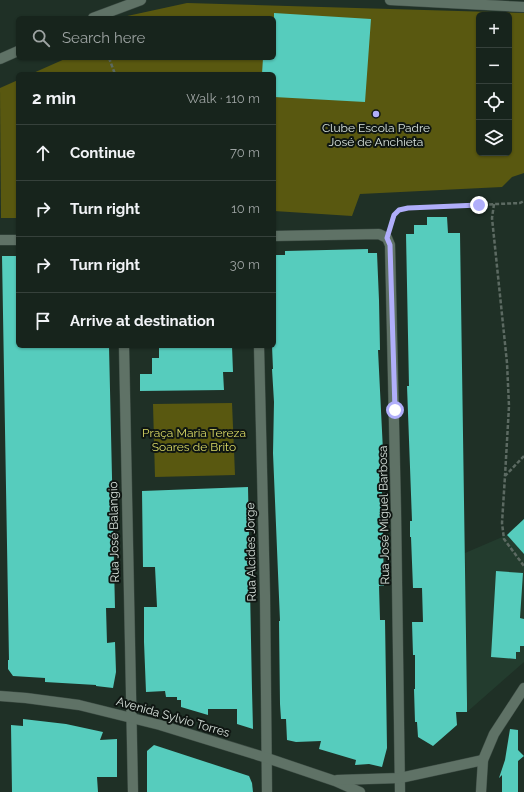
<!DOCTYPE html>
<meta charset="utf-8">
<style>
:root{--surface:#17241c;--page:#202c25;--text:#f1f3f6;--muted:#9ea4a3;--line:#36413b}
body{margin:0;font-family:Raleway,sans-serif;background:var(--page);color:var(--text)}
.controls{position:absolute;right:12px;top:12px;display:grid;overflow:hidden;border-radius:6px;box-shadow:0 1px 3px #0004}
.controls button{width:36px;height:36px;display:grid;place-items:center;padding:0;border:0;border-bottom:1px solid var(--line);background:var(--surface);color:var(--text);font:20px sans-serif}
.stop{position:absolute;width:12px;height:12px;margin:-9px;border:3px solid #b0aefa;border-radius:50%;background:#fff}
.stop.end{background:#b0aefa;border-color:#fff;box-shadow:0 1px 4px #0008}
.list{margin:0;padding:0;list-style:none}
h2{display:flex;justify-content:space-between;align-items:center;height:52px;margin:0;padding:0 16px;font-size:17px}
h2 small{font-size:13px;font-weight:400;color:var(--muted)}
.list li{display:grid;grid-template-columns:26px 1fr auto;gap:12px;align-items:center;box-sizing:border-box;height:56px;padding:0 16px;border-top:1px solid var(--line)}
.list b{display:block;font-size:15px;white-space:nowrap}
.list em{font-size:13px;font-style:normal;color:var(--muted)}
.icon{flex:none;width:22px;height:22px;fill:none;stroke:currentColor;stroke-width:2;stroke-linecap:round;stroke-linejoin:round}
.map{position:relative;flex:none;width:524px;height:792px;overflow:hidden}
.search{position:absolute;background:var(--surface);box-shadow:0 1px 3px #0004;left:16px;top:16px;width:260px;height:44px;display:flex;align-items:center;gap:10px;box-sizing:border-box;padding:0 14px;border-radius:6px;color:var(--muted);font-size:15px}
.panel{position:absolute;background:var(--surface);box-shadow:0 1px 3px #0004;left:16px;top:72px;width:260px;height:276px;border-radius:6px}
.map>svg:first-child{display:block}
</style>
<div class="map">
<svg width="524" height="792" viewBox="0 0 524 792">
<rect width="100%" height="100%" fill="#1f3026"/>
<polygon fill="#233c2e" points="524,519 524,662 467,712 465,553 507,535"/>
<g fill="#595810" fill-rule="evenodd">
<path d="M187,3L524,13V173L512,177L502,187L360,194L352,216L274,211V74H31L67,58H274V18H118ZM479,15H509V153H479Z"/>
<polygon points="18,80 18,218 1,218 0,88"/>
<polygon points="232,403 235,475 155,477 153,404"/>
</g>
<g fill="#56ccbd">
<polygon points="274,13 371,19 365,102 274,97 274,74 262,74 263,58 274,58"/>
<polygon points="427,217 447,217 448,233 460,233 467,703 467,712 456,712 457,725 433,746 418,737 417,722 415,722 414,689 415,689 415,655 413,655 412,622 423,622 422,588 413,588 411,537 410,537 410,521 412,521 407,386 409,386 406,234 414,234 414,225 427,225"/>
<polygon points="368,249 368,253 377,253 379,300 380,350 378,350 383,451 381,451 384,586 379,586 380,620 385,620 387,748 382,767 369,764 355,765 356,760 319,749 321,741 296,742 287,740 286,719 281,719 280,704 279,621 280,621 273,453 274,402 272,369 273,369 272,346 274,346 274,255 285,255 285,251"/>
<polygon points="2,256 18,256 18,346 109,346 115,608 106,608 107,643 115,642 116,672 113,688 96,686 96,685 45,682 45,678 13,676 8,669 8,660 9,660"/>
<polygon points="159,346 232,346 233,372 223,372 224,390 140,391 140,374 152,374 152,358 159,358"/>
<polygon points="248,487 252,690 253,729 237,724 237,709 208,709 208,715 181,707 181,700 177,700 177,697 166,697 165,691 146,692 144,642 144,607 157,607 155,567 143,567 142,491"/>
<polygon points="524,519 524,554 507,535"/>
<polygon points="496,571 523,573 520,618 524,619 524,646 520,646 520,652 516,652 516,659 491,657"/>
<polygon points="23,719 66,724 103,732 100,740 117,739 117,777 97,777 98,792 12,792 11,725 23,726"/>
<polygon points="510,729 518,730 518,750 524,756 518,761 518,792 502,792 502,775 499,778 505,760"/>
<polygon points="154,745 249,776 252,783 253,792 147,792 147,751"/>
</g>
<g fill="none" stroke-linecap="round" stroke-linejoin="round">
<defs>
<g id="minor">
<polyline points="390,0 524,7"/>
<polyline points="93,18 141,0"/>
<polyline points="0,59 18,51"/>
<path d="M274,236L379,234L387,238L390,245C395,427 398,610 400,792"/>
<polyline points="0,240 18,240"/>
<polyline points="124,346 133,792"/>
<polyline points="259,346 265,595 267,792"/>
</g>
<g id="tertiary">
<polyline points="0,696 26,698 79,705 160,725 267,758 335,781 360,792"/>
<polyline points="337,780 400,778 483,760"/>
<polyline points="481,792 483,760 494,734 524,688"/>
</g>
</defs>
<use href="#minor" stroke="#3d4c44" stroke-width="11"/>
<use href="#tertiary" stroke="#3d4c44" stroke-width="11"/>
<g stroke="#5c6a62" stroke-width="2.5" stroke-dasharray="4 2" stroke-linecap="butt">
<polyline points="109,58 115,74"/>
<polyline points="494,204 492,218 507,363 509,406 505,476"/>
<path d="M391,226C395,214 395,211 408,208L520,203L524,201"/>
<polyline points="524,456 505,476 502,523 504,539 524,566"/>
</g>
<use href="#minor" stroke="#5f7266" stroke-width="10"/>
<use href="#tertiary" stroke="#5f7266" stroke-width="10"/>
</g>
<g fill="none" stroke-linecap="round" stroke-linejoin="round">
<polyline stroke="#b0aefa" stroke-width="5" points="395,410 390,245 387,238 394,215 399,210 408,208 479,205"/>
</g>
<circle fill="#b0aefa" stroke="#0f1612" stroke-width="1.5" cx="376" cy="114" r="4"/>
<g text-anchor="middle" stroke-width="4" stroke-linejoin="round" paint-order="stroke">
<g font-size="12" fill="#d7e1db" stroke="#0f1612">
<text x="376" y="132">Clube Escola Padre<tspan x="376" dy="14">José de Anchieta</tspan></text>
</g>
<g font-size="12" fill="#d9d865" stroke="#0f1612">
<text x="194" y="437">Praça Maria Tereza<tspan x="194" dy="14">Soares de Brito</tspan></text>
</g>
<g font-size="12" fill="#d7e1db" stroke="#0f1612">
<text transform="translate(384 515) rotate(-91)" y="4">Rua José Miguel Barbosa</text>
<text transform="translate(114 532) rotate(-91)" y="4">Rua José Balangio</text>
<text transform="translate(251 552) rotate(-91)" y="4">Rua Alcides Jorge</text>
<text transform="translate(173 717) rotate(16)" y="4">Avenida Sylvio Torres</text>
</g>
</g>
</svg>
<div class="controls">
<button>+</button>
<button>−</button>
<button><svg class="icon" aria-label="locate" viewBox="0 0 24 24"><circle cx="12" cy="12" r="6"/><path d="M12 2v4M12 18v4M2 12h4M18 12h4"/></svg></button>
<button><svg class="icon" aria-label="layers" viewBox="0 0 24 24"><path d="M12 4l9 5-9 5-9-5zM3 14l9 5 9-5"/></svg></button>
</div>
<div class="stop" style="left:395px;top:410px"></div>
<div class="stop end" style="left:479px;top:205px"></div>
<div class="search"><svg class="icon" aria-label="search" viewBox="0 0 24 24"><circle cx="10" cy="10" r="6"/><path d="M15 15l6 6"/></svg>Search here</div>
<section class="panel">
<h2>2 min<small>Walk · 110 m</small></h2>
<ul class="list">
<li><svg class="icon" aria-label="ahead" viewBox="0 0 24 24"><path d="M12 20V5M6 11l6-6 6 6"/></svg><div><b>Continue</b></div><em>70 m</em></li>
<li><svg class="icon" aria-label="right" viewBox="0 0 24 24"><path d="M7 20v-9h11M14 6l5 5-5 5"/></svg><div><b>Turn right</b></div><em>10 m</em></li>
<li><svg class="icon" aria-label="right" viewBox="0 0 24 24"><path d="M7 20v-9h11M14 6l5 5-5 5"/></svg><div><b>Turn right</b></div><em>30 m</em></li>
<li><svg class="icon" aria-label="arrive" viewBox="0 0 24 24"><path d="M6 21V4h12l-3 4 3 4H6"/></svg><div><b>Arrive at destination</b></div></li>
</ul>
</section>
</div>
